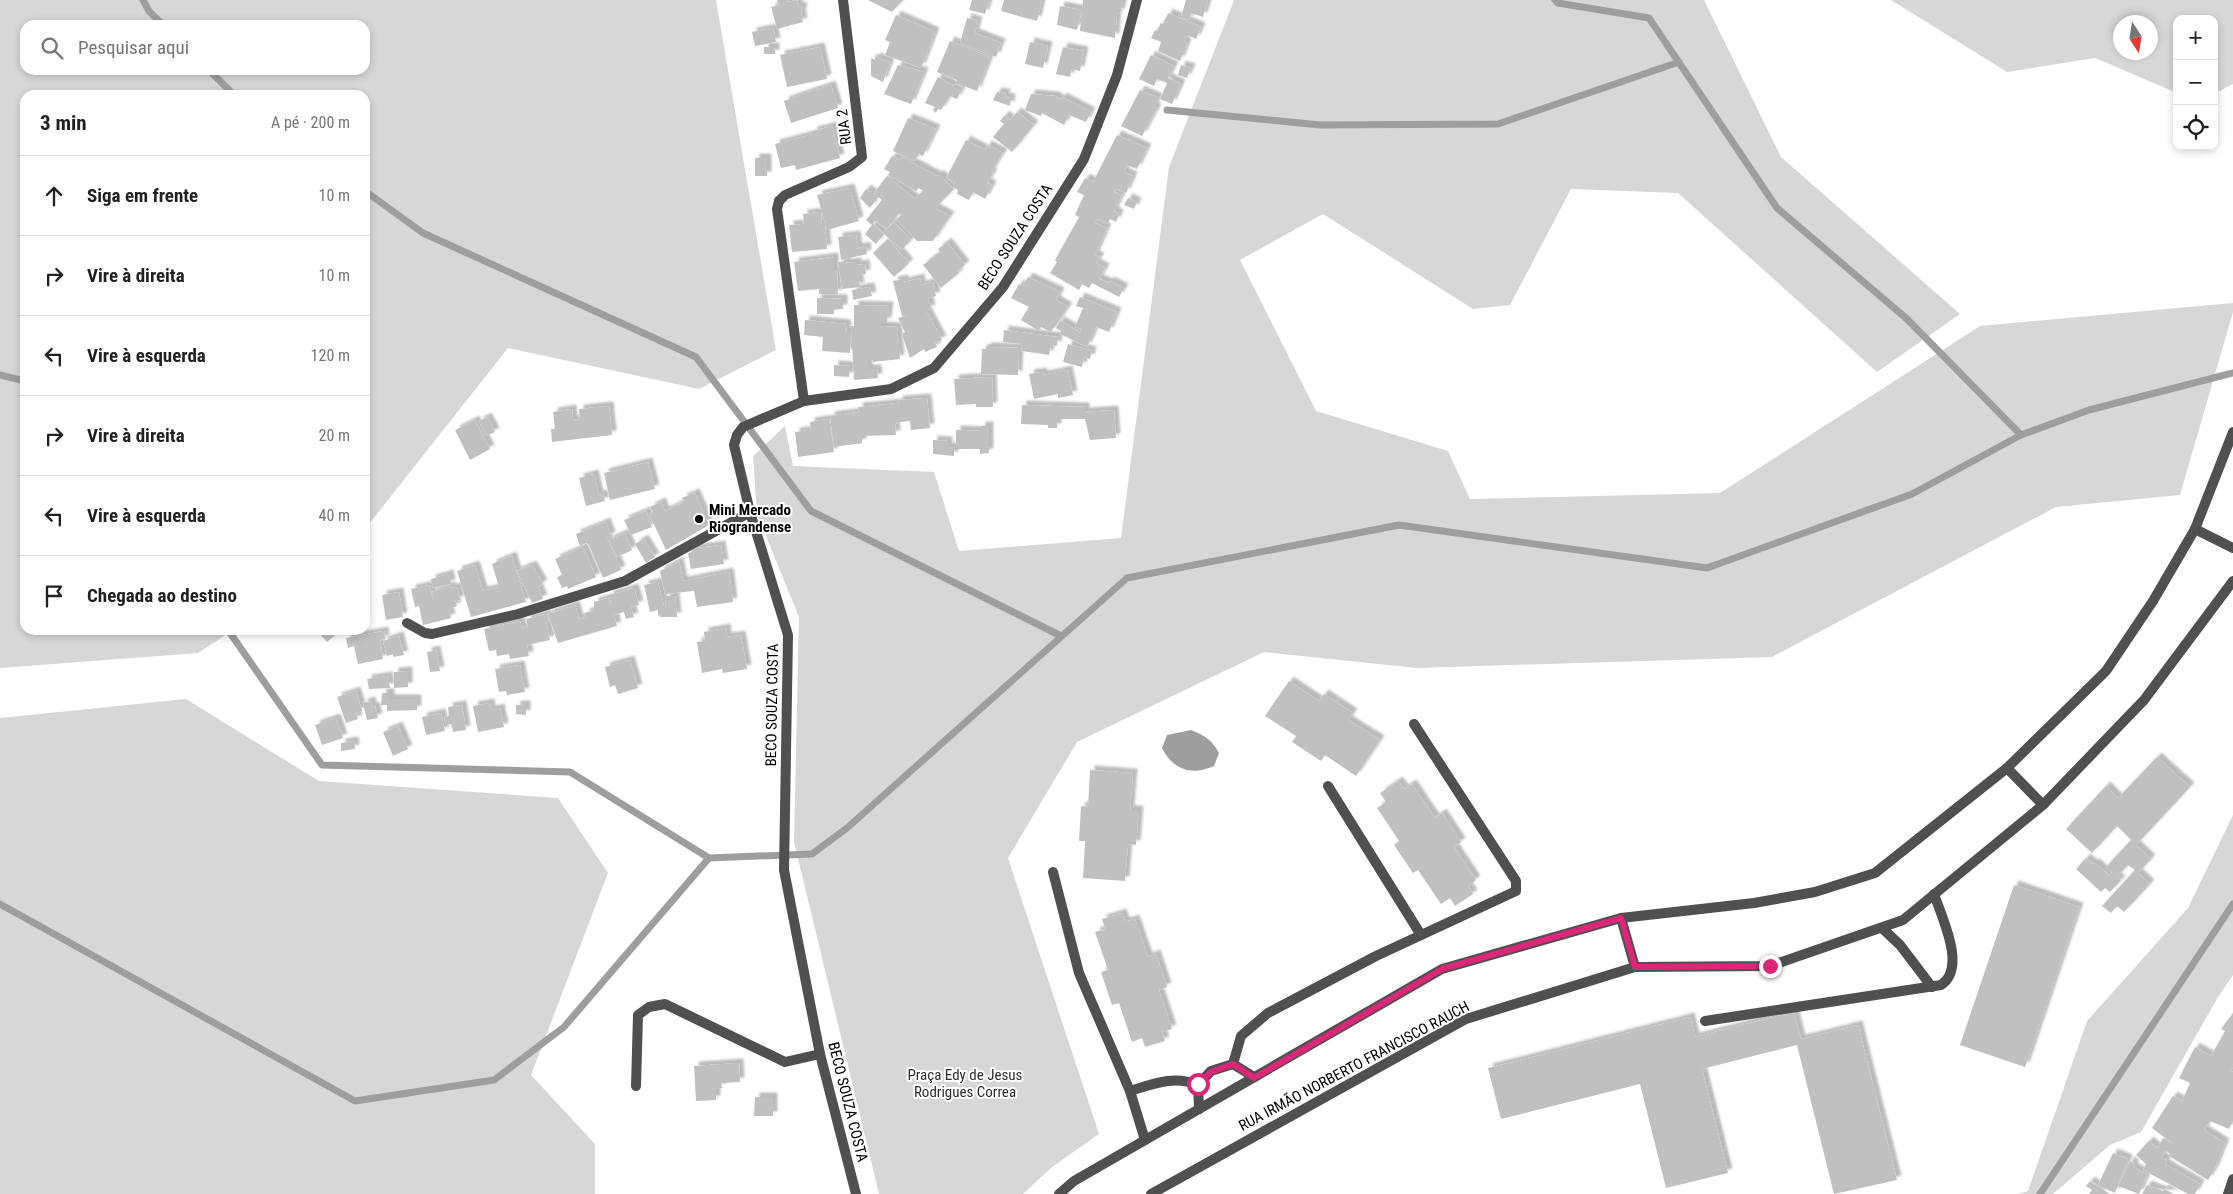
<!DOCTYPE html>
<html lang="pt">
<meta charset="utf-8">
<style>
:root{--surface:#fff;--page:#f6f6f6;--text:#202124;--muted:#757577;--line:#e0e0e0}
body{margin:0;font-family:"Roboto Condensed",sans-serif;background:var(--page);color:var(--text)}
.controls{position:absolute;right:15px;top:15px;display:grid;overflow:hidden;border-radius:10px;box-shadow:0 2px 8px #0003}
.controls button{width:45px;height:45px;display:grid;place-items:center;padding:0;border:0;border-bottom:1px solid var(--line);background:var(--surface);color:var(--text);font:25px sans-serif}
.compass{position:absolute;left:2113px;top:15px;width:45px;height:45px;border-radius:50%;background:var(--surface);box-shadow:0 2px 8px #0003;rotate:168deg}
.stop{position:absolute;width:15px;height:15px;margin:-11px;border:4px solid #db2777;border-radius:50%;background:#fff}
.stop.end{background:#db2777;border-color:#fff;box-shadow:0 1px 5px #0008}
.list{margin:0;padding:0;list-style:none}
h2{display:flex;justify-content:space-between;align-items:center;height:65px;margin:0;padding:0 20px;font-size:21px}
h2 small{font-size:16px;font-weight:400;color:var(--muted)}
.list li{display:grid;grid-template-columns:32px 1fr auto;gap:15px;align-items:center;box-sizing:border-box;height:80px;padding:0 20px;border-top:1px solid var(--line)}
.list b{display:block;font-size:19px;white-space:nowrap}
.list em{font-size:16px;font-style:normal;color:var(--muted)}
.icon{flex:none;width:28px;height:28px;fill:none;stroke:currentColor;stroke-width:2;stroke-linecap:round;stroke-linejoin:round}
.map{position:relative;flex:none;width:2233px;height:1194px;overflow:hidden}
.search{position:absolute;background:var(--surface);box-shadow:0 2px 8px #0003;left:20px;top:20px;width:350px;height:55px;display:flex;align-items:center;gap:12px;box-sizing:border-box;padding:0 18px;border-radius:15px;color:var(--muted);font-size:19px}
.panel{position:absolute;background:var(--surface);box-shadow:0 2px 8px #0003;left:20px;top:90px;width:350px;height:545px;border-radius:15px}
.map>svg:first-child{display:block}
</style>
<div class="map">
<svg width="2233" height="1194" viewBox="0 0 2233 1194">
<defs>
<filter id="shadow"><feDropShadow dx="4.5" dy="-4.5" stdDeviation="1" flood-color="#0004"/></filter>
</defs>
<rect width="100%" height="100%" fill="#fff"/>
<g fill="#d7d7d7" fill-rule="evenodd">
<path d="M0,0H716L776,350L699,389L508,348L365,529V95H25V630H233L198,653L0,668ZM25,25H365V70H25Z"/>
<polygon points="1234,0 1704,0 1781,157 1960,314 1877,372 1678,193 1571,189 1510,305 1473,309 1323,214 1240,260 1316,411 1448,451 1470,499 1720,493 1980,326 2233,303 2233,312 2180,495 2056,507 1772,657 1417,668 1264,652 1077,742 1008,858 1099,1134 1052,1167 1023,1194 879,1194 794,842 799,617 757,514 753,456 785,426 793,466 934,472 959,551 1121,538 1169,167"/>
<path d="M1891,0H2233V84L2214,94V19H2177V93L2095,58L2007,72ZM2120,22H2150V52H2120Z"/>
<polygon points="186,699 319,781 558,798 608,873 531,1075 595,1144 595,1194 0,1194 0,718"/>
<polygon points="2233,815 2233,975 2218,997 2141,1132 2110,1145 2053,1194 2018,1194 2028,1191 2087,1021 2188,908"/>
</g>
<path fill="#9e9e9e" d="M1191,730C1204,735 1212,740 1219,753L1214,766C1192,776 1173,770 1162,748L1167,735Z"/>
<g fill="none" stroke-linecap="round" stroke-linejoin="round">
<g stroke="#9e9e9e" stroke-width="7">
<polyline points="143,0 149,11 163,25"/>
<polyline points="1555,0 1558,3 1649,18 1777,208 1907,319 2021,435"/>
<polyline points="209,70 234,95"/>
<polyline points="1167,110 1320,125 1498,124 1679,62"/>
<polyline points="365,191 423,233 696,357 811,511 1061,636"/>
<polyline points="0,375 25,381"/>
<polyline points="228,630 322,765 570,772 709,858 812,854 847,828 1127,578 1399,525 1707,568 1912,494 2021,435 2089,410 2233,373"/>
<polyline points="0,904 355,1101 494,1080 564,1027 709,858"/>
<polyline points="2040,1194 2233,904"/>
</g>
</g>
<g fill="#c0c0c0" filter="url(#shadow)">
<polygon points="777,0 787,0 788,2 797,0 799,7 802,6 803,11 801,12 803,22 777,29 771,7 779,5"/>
<polygon points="868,0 903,0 892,12"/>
<polygon points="972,0 989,0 985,14 969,10"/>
<polygon points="1004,0 1042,0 1037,21 1001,11"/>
<polygon points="1083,0 1123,0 1120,14 1117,13 1115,38 1080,31"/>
<polygon points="1186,0 1208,0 1203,17 1191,13 1189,20 1181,17"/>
<polygon points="1060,6 1082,10 1077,30 1057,25"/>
<polygon points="1168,13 1201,27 1196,39 1187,35 1184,41 1187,43 1180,61 1158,51 1161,42 1151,38 1155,30 1157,31 1161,23 1163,24"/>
<polygon points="896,15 935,32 921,68 885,55 890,42 885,40"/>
<polygon points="967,18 978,21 975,33 1001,43 996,57 960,43"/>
<polygon points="773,28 776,42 755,46 752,32"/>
<polygon points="950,41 990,57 977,91 956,83 957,80 937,72"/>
<polygon points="1030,42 1048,46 1043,68 1025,64"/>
<rect x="764" y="47" width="11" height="7"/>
<polygon points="820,47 827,79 787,87 780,55"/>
<polygon points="1063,47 1084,51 1080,71 1072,69 1070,77 1056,74"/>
<polygon points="1151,55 1174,66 1168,78 1181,84 1172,104 1160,99 1167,83 1157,79 1154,86 1139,79"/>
<polygon points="875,57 890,62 883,82 871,76 871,58 875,60"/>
<polygon points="898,65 924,72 911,104 884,94"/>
<polygon points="1181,65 1191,68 1187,78 1178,75"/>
<polygon points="938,77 954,86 955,84 963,87 957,99 950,96 941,110 938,109 936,113 933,110 935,107 925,103"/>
<polygon points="831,85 838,108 791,123 784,101"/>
<polygon points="1140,90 1158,98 1154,107 1157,108 1142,136 1121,126"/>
<polygon points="997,92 1006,93 1005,97 1011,98 1010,106 993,100"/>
<polygon points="1031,94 1055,96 1060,100 1062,97 1091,112 1086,122 1069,115 1064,125 1042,113 1041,116 1025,110"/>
<polygon points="1017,112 1034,125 1012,152 993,137 1004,124 1000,121 1005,115 1010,120"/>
<polygon points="908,118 936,129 923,156 919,154 915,161 893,151"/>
<polygon points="832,126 840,158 796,170 795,165 781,168 775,144 813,134 813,131"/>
<polygon points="1117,135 1147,148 1137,169 1127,165 1124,172 1133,176 1126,193 1116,189 1114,192 1122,195 1114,211 1119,214 1116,222 1110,219 1108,224 1097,219 1095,223 1107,228 1095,255 1100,257 1096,263 1105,268 1099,279 1109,283 1110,281 1124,288 1119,297 1092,283 1089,288 1082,284 1079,290 1050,273 1057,262 1055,260 1079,217 1075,215 1084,195 1077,192 1085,178 1093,182"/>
<polygon points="966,140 985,150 987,145 1003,153 991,172 993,173 987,183 992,185 985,199 973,192 969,200 957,194 958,190 953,187 955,183 946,178"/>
<polygon points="892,156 899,160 902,157 937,176 939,174 954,189 935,208 950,216 933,241 917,241 896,220 901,215 899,213 887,229 875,221 873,224 884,234 876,244 865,234 872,225 866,220 882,200 874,193 887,176 915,199 923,191 919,188 916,191 888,175 890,172 884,169"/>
<rect x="755" y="158" width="12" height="18"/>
<polygon points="850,188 859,221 827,230 817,195"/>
<polygon points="866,189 878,197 870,208 860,198"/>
<polygon points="1128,198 1137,202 1134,209 1124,205"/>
<polygon points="821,212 822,226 825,226 827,249 792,252 789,225 804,224 803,214"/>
<polygon points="894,222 911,240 902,250 883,233"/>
<polygon points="856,235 858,248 866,246 867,254 841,260 838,237"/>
<polygon points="888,239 909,263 894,277 873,253"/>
<polygon points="947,242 965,265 957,271 959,273 941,288 923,265 940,252 938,249"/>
<polygon points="834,257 834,270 837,270 838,294 819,294 819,289 798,291 794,262"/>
<polygon points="846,261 846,263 857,262 857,265 865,264 866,274 858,275 860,287 842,289 838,262"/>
<polygon points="1028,277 1060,292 1056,300 1068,307 1051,332 1041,327 1039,331 1021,320 1029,307 1011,298 1019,284 1023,286"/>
<polygon points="920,278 921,285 933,282 936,296 928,298 931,309 926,310 942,340 935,343 937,347 925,352 924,349 910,358 902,334 905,332 898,318 907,315 902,316 893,281 904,279 904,282"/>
<polygon points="870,287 872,296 853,300 852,290"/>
<polygon points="1080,297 1117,312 1109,332 1096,327 1087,347 1060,334 1061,331 1056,328 1060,321 1080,332 1081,329 1075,327 1083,308 1076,306"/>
<polygon points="817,298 843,299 843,309 834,309 834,314 817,314"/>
<polygon points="854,305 889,306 887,322 880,322 880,326 897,327 900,359 873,362 872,359 868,359 868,369 877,369 878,378 854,380 851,326 854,326"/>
<polygon points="805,320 847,324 846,332 851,332 850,353 822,351 823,337 804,335"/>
<polygon points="1004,330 1058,337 1057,346 1051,345 1049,355 1022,351 1021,344 1003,342"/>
<polygon points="1068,344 1092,351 1090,359 1084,357 1082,367 1063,362"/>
<polygon points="986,347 1019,348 1018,375 981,374 982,349 986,349"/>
<polygon points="834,365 850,366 849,377 834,376"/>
<polygon points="1068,370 1073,395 1058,398 1058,394 1034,399 1029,374 1042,372 1043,375"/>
<polygon points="992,377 993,407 976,407 976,404 956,405 954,379"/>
<polygon points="927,398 930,428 911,430 910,421 900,422 895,424 896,435 862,436 862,443 834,447 830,416 859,412 858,407 899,403 898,400"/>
<polygon points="1022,405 1085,407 1085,412 1114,410 1116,438 1090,440 1085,419 1057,419 1057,428 1048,428 1048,425 1021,424"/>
<polygon points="609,406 612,435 552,442 551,429 555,429 553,412 572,409 573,420 580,419 579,409"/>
<polygon points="487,417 495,432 486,436 479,421"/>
<polygon points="829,419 834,452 798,457 795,432 811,430 810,422"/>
<polygon points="475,420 490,449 470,460 455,430"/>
<polygon points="981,426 989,426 989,453 980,454 980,449 956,449 956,430 981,431"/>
<polygon points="933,440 948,441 948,447 954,448 954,456 933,454"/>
<polygon points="648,462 655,489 610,500 604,473"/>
<polygon points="594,474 599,495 603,494 605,501 586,506 579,478"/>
<polygon points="695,493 709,525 666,550 649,514 653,512 650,507 661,502 665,511 684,502 682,498"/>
<polygon points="646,511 652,527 631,535 624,520"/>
<polygon points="606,522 611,536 607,538 621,570 603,578 589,545 586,543 580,546 576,534"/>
<polygon points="625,533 632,550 617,557 609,540"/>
<polygon points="644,539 655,557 646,563 635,544"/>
<polygon points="721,545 724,564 691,569 688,553 692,552 691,549"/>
<polygon points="583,547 596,577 568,589 567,586 562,588 557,577 562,575 555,559"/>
<polygon points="512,556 526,602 471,617 457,571 475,565 483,591 499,587 492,564"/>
<polygon points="679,561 683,581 729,572 733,602 697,607 694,591 665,594 660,571"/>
<polygon points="532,565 543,584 538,587 543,599 532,603 517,571"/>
<polygon points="449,574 451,584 433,588 431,579"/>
<polygon points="658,582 664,606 666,606 665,596 675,596 677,617 661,617 658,615 658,610 650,612 644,585"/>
<polygon points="430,585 433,603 432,592 450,586 451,588 457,587 460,600 455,601 457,606 449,609 451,618 423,625 419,606 415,607 411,589"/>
<polygon points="634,588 639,605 631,607 634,617 626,619 624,612 614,615 617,626 558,643 548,614 575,605 579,619 586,617 585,613 594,610 594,602 608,598 611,604 609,595"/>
<polygon points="399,592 403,617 386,620 382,595"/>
<polygon points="547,614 549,621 546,622 550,640 527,645 529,656 510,659 509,654 497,656 496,650 489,651 484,629 520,621 523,632 522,628 528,626 526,619"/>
<polygon points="726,628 727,637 741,635 747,669 723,673 722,669 702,673 697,642 705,641 704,632"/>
<polygon points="320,630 341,630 327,642 318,632"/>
<polygon points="384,631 385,639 380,640 383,659 358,664 354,646 348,648 346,638"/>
<polygon points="399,636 404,655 393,657 393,654 387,656 383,641"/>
<polygon points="436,650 440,671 430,672 427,652"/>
<polygon points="630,660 638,688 618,694 615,685 610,687 605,667"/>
<polygon points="520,665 525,692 507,695 506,691 499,692 495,669"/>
<polygon points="408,671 408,687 394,688 394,672"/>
<polygon points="388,676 390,688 369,689 367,679"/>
<polygon points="1289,681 1319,701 1324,694 1353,713 1348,720 1380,740 1356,776 1325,755 1321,761 1292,742 1296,736 1265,716"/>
<polygon points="356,691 362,711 356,713 358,719 346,723 337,697"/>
<polygon points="382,693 390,693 390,699 417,699 417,710 387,711 387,705 381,705"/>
<polygon points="371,701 372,707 375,706 378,718 367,720 363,703"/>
<polygon points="490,703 491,710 500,708 504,727 478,732 473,706"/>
<polygon points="462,705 466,730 453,732 451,724 446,724 444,717 449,716 448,707"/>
<polygon points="516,705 526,705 526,715 516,714"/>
<polygon points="441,713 445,731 426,735 422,717"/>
<polygon points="336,718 343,738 322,745 315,725"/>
<polygon points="398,726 408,749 393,756 383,732"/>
<polygon points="354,741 355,749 341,751 341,743"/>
<polygon points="2157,757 2190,787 2136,845 2151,859 2138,873 2150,884 2124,912 2117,906 2111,913 2102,906 2135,870 2128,865 2117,877 2121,880 2110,892 2105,888 2101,892 2076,869 2086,858 2093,864 2095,863 2109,875 2112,872 2106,867 2131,840 2117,826 2092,853 2066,829 2106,786 2118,798"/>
<polygon points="1090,770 1133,773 1130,810 1139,810 1136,845 1128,844 1125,881 1083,878 1085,841 1079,841 1081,806 1088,807"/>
<polygon points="1398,781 1404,789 1412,784 1435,818 1442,813 1461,842 1454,847 1476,880 1468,886 1473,894 1455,906 1450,898 1441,904 1418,870 1413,873 1394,845 1399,841 1377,808 1386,802 1380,793"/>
<polygon points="2014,885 2079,907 2025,1067 1960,1045"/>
<polygon points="1122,913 1125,922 1135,919 1148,957 1156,954 1167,987 1159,990 1172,1029 1162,1032 1165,1041 1145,1047 1142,1038 1132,1042 1119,1003 1112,1005 1101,972 1108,970 1095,932 1105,929 1102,919"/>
<polygon points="1794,1012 1801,1039 1858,1025 1897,1180 1834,1194 1797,1045 1702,1069 1728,1173 1666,1188 1640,1084 1501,1119 1488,1068 1690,1017 1695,1037"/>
<polygon points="2233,1013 2233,1068 2230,1071 2233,1072 2233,1121 2229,1129 2210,1121 2204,1130 2225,1143 2215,1168 2208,1180 2169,1156 2170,1154 2166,1151 2161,1157 2167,1160 2165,1164 2200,1184 2195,1194 2188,1194 2143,1170 2146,1164 2136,1155 2149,1141 2157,1148 2163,1138 2175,1145 2152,1128 2173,1096 2182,1101 2190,1083 2179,1078 2195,1047 2211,1056 2225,1031 2221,1029"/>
<polygon points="739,1063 740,1082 721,1083 722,1088 716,1088 716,1100 696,1101 694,1066"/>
<polygon points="755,1097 773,1097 773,1116 754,1116"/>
<polygon points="2113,1153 2128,1159 2115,1193 2098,1185"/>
<polygon points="2130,1161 2135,1164 2133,1167 2147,1175 2139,1194 2118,1186"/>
<polygon points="2090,1181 2110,1194 2089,1194 2092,1190 2086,1186"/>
<polygon points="2147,1185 2163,1191 2164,1189 2174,1194 2142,1194"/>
</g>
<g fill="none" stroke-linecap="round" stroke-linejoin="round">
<g stroke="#505050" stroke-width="10">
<polyline points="779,201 777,209 804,401"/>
<polyline points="1328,786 1421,935"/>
<path d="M1053,872L1079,973L1130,1091C1153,1084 1174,1075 1198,1085L1199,1109"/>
<polyline points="1882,928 1900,945 1932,987"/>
<path d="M1705,1021L1941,985C1967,968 1942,918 1934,894"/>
<polyline points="1254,1077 1233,1064 1241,1036 1268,1013 1376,956 1516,891 1516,881 1414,724"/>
<polyline points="1198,1085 1211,1071 1233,1064"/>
<polyline points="636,1086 638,1015 649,1007 665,1004 785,1062 820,1054"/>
<polyline points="1130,1091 1145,1140"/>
</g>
<g stroke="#505050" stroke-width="10">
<polyline points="779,201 785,195 849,167 862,157 843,0"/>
<polyline points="2195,529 2233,548"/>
<polyline points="407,623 425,633 432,634 518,614 625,581 750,512"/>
<polyline points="856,1194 820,1054 784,870 788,635 750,512 734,445 737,435 743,427 804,401 891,389 934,368 1003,287 1084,159 1117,75 1137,0"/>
<polyline points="2228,1194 2233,1179"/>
</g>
<g stroke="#505050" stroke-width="10">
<polyline points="2007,768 2043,805"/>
<polyline points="1621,918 1635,967"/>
<polyline points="1059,1194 1074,1181 1442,969 1621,918 1754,903 1815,892 1875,873 2007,768 2106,671 2153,601 2195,529 2233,432"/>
<polyline points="1151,1194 1466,1019 1635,967 1770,966 1903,920 2043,805 2144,700 2233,581"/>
</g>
</g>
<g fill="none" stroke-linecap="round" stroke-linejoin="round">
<polyline stroke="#db2777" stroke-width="6" points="1198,1084 1211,1072 1233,1064 1254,1078 1442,969 1621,918 1635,967 1770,966"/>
</g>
<circle fill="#000" stroke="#fff" stroke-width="2" cx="699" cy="519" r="5"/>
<g text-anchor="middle" stroke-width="4" stroke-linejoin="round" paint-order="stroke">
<g font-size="15" fill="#000" stroke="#fff">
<text transform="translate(844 127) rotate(-97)" y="5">RUA 2</text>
<text transform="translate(1015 237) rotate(-57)" y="5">BECO SOUZA COSTA</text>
<text transform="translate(772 705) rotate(-89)" y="5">BECO SOUZA COSTA</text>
<text transform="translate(1354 1066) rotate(-28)" y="5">RUA IRMÃO NORBERTO FRANCISCO RAUCH</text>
<text transform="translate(848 1102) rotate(76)" y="5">BECO SOUZA COSTA</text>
</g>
<g font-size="15" font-weight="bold" fill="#000" stroke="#fff" text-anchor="start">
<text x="709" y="515">Mini Mercado<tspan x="709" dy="17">Riograndense</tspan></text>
</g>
<g font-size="15" fill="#2e2e2e" stroke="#fff">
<text x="965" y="1080">Praça Edy de Jesus<tspan x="965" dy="17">Rodrigues Correa</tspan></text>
</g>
</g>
</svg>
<div class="controls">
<button>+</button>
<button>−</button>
<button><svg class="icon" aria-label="locate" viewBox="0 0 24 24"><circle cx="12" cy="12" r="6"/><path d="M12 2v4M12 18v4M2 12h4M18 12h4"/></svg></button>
</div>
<svg class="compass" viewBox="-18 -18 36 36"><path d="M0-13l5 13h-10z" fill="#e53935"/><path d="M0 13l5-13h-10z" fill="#757577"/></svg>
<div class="stop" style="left:1198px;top:1084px"></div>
<div class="stop end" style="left:1770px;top:966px"></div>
<div class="search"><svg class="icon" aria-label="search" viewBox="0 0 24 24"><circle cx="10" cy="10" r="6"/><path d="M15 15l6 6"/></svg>Pesquisar aqui</div>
<section class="panel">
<h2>3 min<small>A pé · 200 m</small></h2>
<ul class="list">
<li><svg class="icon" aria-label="ahead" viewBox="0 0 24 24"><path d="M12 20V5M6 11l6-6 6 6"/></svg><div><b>Siga em frente</b></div><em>10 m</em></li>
<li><svg class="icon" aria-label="right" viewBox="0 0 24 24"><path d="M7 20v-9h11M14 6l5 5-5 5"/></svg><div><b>Vire à direita</b></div><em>10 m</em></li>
<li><svg class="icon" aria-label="left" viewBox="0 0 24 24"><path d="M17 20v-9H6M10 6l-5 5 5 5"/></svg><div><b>Vire à esquerda</b></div><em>120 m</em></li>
<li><svg class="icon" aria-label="right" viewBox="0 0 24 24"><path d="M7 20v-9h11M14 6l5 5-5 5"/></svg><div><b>Vire à direita</b></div><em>20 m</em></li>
<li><svg class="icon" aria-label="left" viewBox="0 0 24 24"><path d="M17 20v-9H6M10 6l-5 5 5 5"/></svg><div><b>Vire à esquerda</b></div><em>40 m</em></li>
<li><svg class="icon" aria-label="arrive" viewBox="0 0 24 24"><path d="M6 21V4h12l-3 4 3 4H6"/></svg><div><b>Chegada ao destino</b></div></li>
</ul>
</section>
</div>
